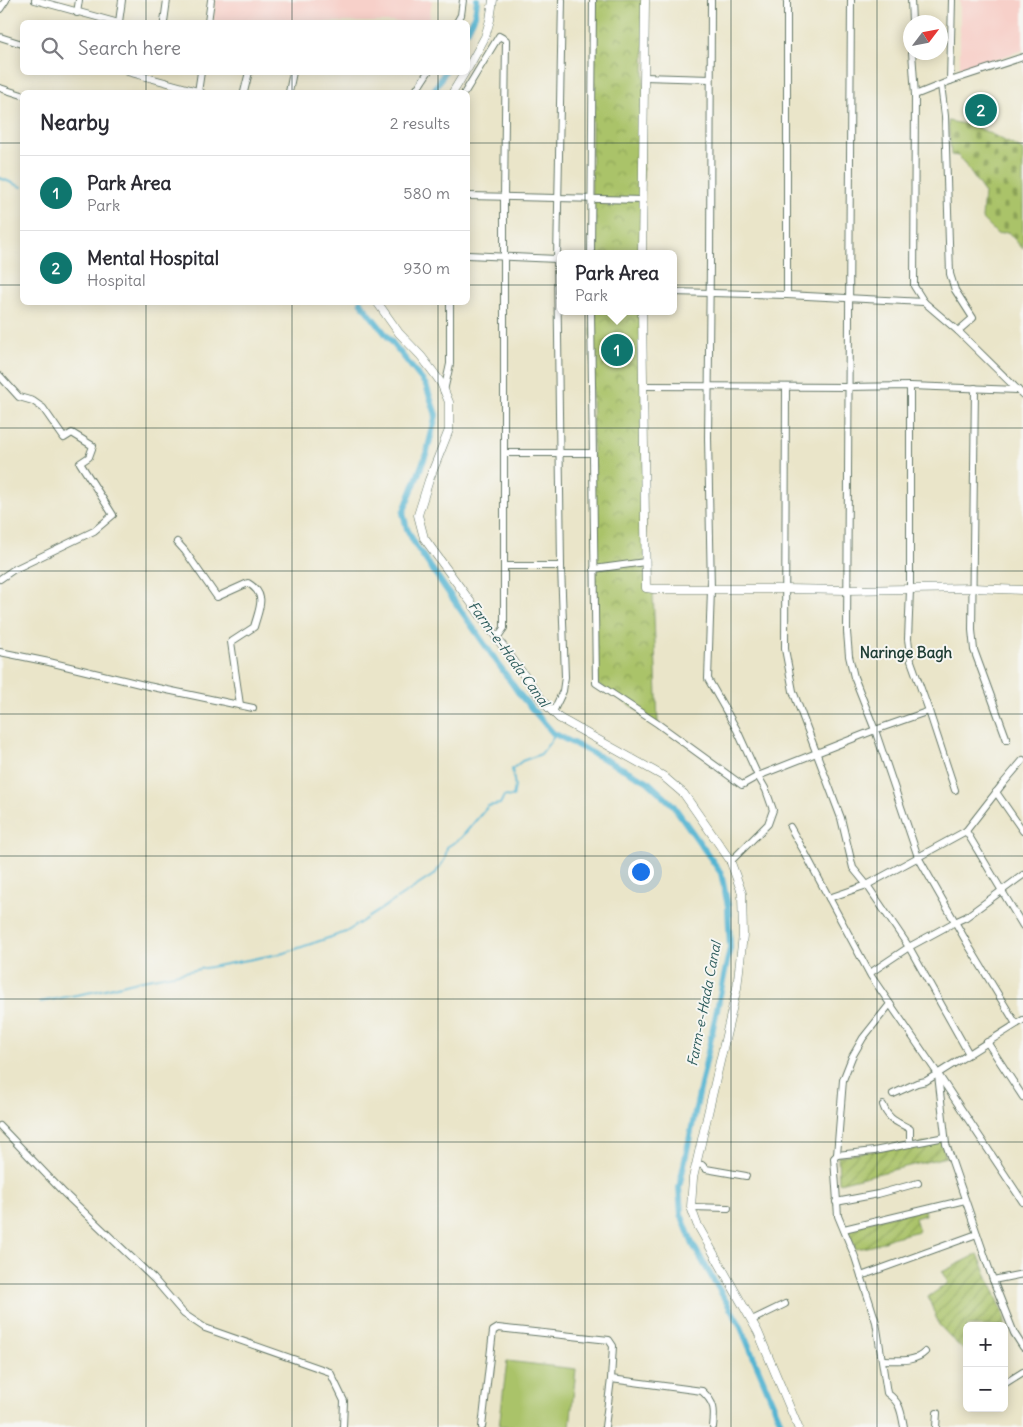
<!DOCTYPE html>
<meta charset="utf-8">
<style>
:root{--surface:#fff;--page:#f2f2f3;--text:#2b2b33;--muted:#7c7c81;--line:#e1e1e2;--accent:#0f766e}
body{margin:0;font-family:Delius,sans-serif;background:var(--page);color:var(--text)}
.controls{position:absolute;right:15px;bottom:15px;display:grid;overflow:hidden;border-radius:8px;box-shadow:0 2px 12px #0003}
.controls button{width:45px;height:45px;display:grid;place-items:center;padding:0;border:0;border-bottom:1px solid var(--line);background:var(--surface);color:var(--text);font:25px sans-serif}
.compass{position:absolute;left:903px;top:15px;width:45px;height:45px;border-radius:50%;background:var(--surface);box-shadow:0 2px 12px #0003;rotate:58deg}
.you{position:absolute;left:640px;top:871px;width:18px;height:18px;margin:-12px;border:4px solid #fff;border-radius:50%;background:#1a73e8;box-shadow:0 0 0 8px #1a73e833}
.badge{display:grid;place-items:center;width:32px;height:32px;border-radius:50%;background:var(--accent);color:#fff;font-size:16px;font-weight:700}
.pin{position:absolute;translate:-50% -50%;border:2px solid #fff;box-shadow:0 1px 5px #0006}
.popup{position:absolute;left:557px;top:250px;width:120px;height:65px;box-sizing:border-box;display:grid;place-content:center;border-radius:8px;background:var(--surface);filter:drop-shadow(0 1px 4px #0005);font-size:16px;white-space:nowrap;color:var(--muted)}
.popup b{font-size:19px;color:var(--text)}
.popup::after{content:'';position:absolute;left:50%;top:100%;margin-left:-10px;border:10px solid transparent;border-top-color:var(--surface)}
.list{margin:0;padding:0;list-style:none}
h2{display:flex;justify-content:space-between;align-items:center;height:65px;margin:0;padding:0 20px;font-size:21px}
h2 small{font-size:16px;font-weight:400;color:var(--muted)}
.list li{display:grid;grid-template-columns:32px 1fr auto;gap:15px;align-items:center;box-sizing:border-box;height:75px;padding:0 20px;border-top:1px solid var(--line)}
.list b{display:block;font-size:19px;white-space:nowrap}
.list p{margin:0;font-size:16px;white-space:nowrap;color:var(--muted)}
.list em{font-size:16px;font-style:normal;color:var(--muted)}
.icon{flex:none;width:28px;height:28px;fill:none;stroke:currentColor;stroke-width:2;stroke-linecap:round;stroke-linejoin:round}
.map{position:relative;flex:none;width:1023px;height:1427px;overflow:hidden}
.search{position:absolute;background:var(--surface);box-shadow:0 2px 12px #0003;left:20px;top:20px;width:450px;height:55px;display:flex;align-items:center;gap:12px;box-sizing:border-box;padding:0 18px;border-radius:8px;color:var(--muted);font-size:19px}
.panel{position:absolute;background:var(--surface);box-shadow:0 2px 12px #0003;left:20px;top:90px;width:450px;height:215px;border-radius:8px}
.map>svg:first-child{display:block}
</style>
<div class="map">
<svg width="1023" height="1427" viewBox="0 0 1023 1427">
<defs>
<pattern id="cemetery-stones" width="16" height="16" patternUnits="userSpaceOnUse" patternTransform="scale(1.25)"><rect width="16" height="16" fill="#aac369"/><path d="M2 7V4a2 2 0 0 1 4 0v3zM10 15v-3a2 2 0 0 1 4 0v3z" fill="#8aa057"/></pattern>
<pattern id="park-crowns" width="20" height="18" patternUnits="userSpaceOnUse" patternTransform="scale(1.25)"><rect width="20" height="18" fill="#aac369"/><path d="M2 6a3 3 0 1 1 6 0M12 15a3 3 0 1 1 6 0" fill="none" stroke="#8aa057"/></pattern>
<pattern id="garden-furrows" width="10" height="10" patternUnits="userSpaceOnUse" patternTransform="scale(1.25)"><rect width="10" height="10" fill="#aac369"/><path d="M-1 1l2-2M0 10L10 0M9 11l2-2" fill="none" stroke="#8aa057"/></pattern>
</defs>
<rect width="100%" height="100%" fill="#f6f6f2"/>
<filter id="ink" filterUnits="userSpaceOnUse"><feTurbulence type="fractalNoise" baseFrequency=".02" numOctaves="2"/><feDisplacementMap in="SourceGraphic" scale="10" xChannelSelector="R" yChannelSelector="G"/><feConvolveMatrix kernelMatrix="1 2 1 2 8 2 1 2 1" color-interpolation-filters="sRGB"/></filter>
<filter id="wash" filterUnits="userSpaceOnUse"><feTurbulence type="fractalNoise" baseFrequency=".0096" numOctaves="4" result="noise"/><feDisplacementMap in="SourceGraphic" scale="20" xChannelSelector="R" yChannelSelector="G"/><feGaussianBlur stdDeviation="1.12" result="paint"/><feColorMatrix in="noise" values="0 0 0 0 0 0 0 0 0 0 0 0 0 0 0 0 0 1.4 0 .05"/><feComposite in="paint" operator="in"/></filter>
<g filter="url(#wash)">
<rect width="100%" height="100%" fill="#eae5c9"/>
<g fill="#f7d0c9">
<polygon points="216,0 432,0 429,22 213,22"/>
<polygon points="960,0 1023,0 1023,50 960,71"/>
</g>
<polygon fill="url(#cemetery-stones)" stroke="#64804e" points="948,121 975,126 1023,150 1023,249 1008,232 997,234 982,219 984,192 959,156 951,155"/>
<g fill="url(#park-crowns)" stroke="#64804e">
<polygon points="593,0 645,0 642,254 591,254"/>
<polygon points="591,311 642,311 646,588 653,589 658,724 596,683"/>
</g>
<g fill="url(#garden-furrows)" stroke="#64804e">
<polygon points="941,1141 946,1157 839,1183 838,1156"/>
<polygon points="924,1208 925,1215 915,1218 919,1231 894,1237 872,1246 855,1249 847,1227"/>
<polygon points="978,1254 1004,1314 1006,1332 1004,1334 1004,1326 967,1326 967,1354 939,1325 928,1297 948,1283 942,1272"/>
</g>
<polygon fill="#aac369" stroke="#64804e" points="507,1361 576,1369 570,1427 499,1427"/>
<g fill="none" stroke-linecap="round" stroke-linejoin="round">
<g stroke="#52b4d1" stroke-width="2">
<polyline points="0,178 22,187"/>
<polyline points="40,1002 97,991 142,980 284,953 346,932 435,874 445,859 447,847 461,838 488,806 500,804 504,796 513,797 515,786 512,769 522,761 541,754 556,734"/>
</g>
<g stroke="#52b4d1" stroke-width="6">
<polyline points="468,30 475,15 477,0"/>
<polyline points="433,92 445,72"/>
<polyline points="361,302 364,307 426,385 436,415 427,452 403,513 407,529 416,546 520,695 553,733 647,781 673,805 721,873 728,906 730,948 679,1188 681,1214 693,1245 740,1325 783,1427"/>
</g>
</g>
</g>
<g filter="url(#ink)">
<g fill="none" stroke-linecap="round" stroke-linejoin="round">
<defs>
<g id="minor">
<polyline points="35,0 115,22"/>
<polyline points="711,0 710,263 708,438 711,589 708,679 737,730 758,776 766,790 773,810 768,824 730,862"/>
<polyline points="851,0 847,632 849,656 854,677 875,730 918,857 970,948 1016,1024"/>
<polyline points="911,0 912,22"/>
<polyline points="0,9 6,0"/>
<polyline points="77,13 79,0"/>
<polyline points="119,22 122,0"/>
<polyline points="164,22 167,0"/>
<polyline points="208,22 211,0"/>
<polyline points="457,22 461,15 463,0"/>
<polyline points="0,37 22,44"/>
<polyline points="912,52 915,95 914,286 924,302 958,331 1023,395"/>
<polyline points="128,72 201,92"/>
<polyline points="644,77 710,79"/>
<polyline points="950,81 952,0"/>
<polyline points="941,85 945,116 950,274 955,290 973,318 958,331"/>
<polyline points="0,88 22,95"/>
<polyline points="198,92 201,72"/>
<polyline points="244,92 249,72"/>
<polyline points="289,92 293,72"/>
<polyline points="415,92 428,72"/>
<polyline points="465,92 499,36 506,40 504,197 504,628 497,638"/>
<polyline points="915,95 950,81 1023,57"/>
<polyline points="468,196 643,200"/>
<polyline points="591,254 593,0"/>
<polyline points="468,255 557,259"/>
<polyline points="673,292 787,295 924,302"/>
<polyline points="787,295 787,0"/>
<polyline points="591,311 596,683 658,724 742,785 758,776 875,730 929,711"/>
<polyline points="0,376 19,397 33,401 43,408 64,438 72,433 93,446 89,457 80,463 113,515 94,531 13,570 0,579"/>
<polyline points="643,386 847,387 910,386 1018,390"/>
<polyline points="910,386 910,590 908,639 911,661 929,711 955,790"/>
<polyline points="786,387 785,649 793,691 841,818 853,868 867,885 909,947 969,1054"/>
<polyline points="975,388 972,630 974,650 1007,740"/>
<polyline points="444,391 450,364 450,302"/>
<polyline points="505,453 592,453"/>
<path d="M177,542L185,551L217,597L248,583C268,595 259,608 254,627L231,642L240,705"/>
<polyline points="505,566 561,566"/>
<polyline points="594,569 645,562"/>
<polyline points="0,652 49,662 148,686 253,708"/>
<polyline points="553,712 563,691 565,677 561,566 557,259 562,0"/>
<polyline points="996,792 1023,831"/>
<polyline points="790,827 805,853 829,898 867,885 966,831 1001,786 1023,760"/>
<polyline points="966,831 1023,926"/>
<polyline points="829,898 871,976 938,1074 1023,1202"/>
<polyline points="870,973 909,947 955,922 966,917 1023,875"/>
<path d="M890,1004L863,1038L852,1057L843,1080L837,1155L834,1158L838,1216L855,1257L876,1322L887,1393C901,1403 901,1412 904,1427"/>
<polyline points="987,1042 1023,1097"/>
<polyline points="938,1075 946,1144 993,1280 1014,1333 1023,1347"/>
<polyline points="893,1094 917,1083 926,1081 1023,1020"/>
<path d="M883,1105C888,1120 898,1122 910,1129V1144"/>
<polyline points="0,1126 64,1193 154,1279 184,1314 205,1328 330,1372 344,1401 343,1427"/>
<polyline points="837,1155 874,1151 945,1137"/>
<polyline points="696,1164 702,1165 706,1169 746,1176"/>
<polyline points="836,1202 878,1194 918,1183"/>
<polyline points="691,1207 728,1208"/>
<polyline points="844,1229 965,1200"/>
<polyline points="861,1276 977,1234"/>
<polyline points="993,1280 1023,1274"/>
<polyline points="752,1320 785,1304"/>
<path d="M883,1360C897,1360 914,1363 925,1352"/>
<path d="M611,1379L702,1391C715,1403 715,1410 713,1427"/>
<polyline points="1004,1384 1023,1372"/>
<polyline points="482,1427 493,1331 498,1328 609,1340 613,1346 611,1379 605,1427"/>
<polyline points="936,1427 937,1413"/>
</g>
<g id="tertiary">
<polyline points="468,68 485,37 490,20 493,0"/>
<polyline points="453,92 465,72"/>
<polyline points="642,254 645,0"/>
<polyline points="377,302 399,333 421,356 434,373 441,383 449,402 449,430 429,480 418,515 424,538 545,704 559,718 663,776 684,794 730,860 742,893 743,935 737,988 693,1178 691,1207 697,1224 758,1332 798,1427"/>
<polyline points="642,311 646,588 653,589 785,589 847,590 973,588 1023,590"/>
</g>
</defs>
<use href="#minor" stroke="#667868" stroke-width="8"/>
<use href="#tertiary" stroke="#667868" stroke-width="9"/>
<use href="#minor" stroke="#fff" stroke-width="6"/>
<use href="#tertiary" stroke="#fff" stroke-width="8"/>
</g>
</g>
<path fill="none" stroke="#1f3d34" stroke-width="1" stroke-opacity="0.55" d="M146,0V22M292,0V22M438,0V22M585,0V1427M731,0V1427M877,0V1427M146,72V92M292,72V92M438,72V92M0,143H22M468,143H1023M0,285H22M468,285H1023M146,302V1427M292,302V1427M438,302V1427M0,428H1023M0,571H1023M0,714H1023M0,856H1023M0,999H1023M0,1142H1023M0,1284H1023"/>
<g text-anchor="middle" stroke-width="4" stroke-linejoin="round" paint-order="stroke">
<g font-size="14" font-style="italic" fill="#2c5b5b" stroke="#f6f6f2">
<text transform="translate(509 654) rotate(54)" y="5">Farm-e-Hada Canal</text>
<text transform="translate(704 1004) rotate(-79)" y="5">Farm-e-Hada Canal</text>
</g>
<g font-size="15" font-weight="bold" fill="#1f3d34" stroke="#f6f6f2">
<text x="906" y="658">Naringe Bagh</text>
</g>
</g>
</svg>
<div class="controls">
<button>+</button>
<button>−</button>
</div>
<svg class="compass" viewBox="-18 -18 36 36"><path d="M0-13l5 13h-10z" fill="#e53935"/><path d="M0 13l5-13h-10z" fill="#7c7c81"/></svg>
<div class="you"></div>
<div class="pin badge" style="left:617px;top:350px">1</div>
<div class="popup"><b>Park Area</b>Park</div>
<div class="pin badge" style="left:981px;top:110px">2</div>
<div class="search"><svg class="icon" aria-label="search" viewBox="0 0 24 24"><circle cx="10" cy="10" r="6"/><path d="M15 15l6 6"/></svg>Search here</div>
<section class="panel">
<h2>Nearby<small>2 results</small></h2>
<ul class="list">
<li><span class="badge">1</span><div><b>Park Area</b><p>Park</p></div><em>580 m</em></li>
<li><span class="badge">2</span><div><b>Mental Hospital</b><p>Hospital</p></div><em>930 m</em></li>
</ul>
</section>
</div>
